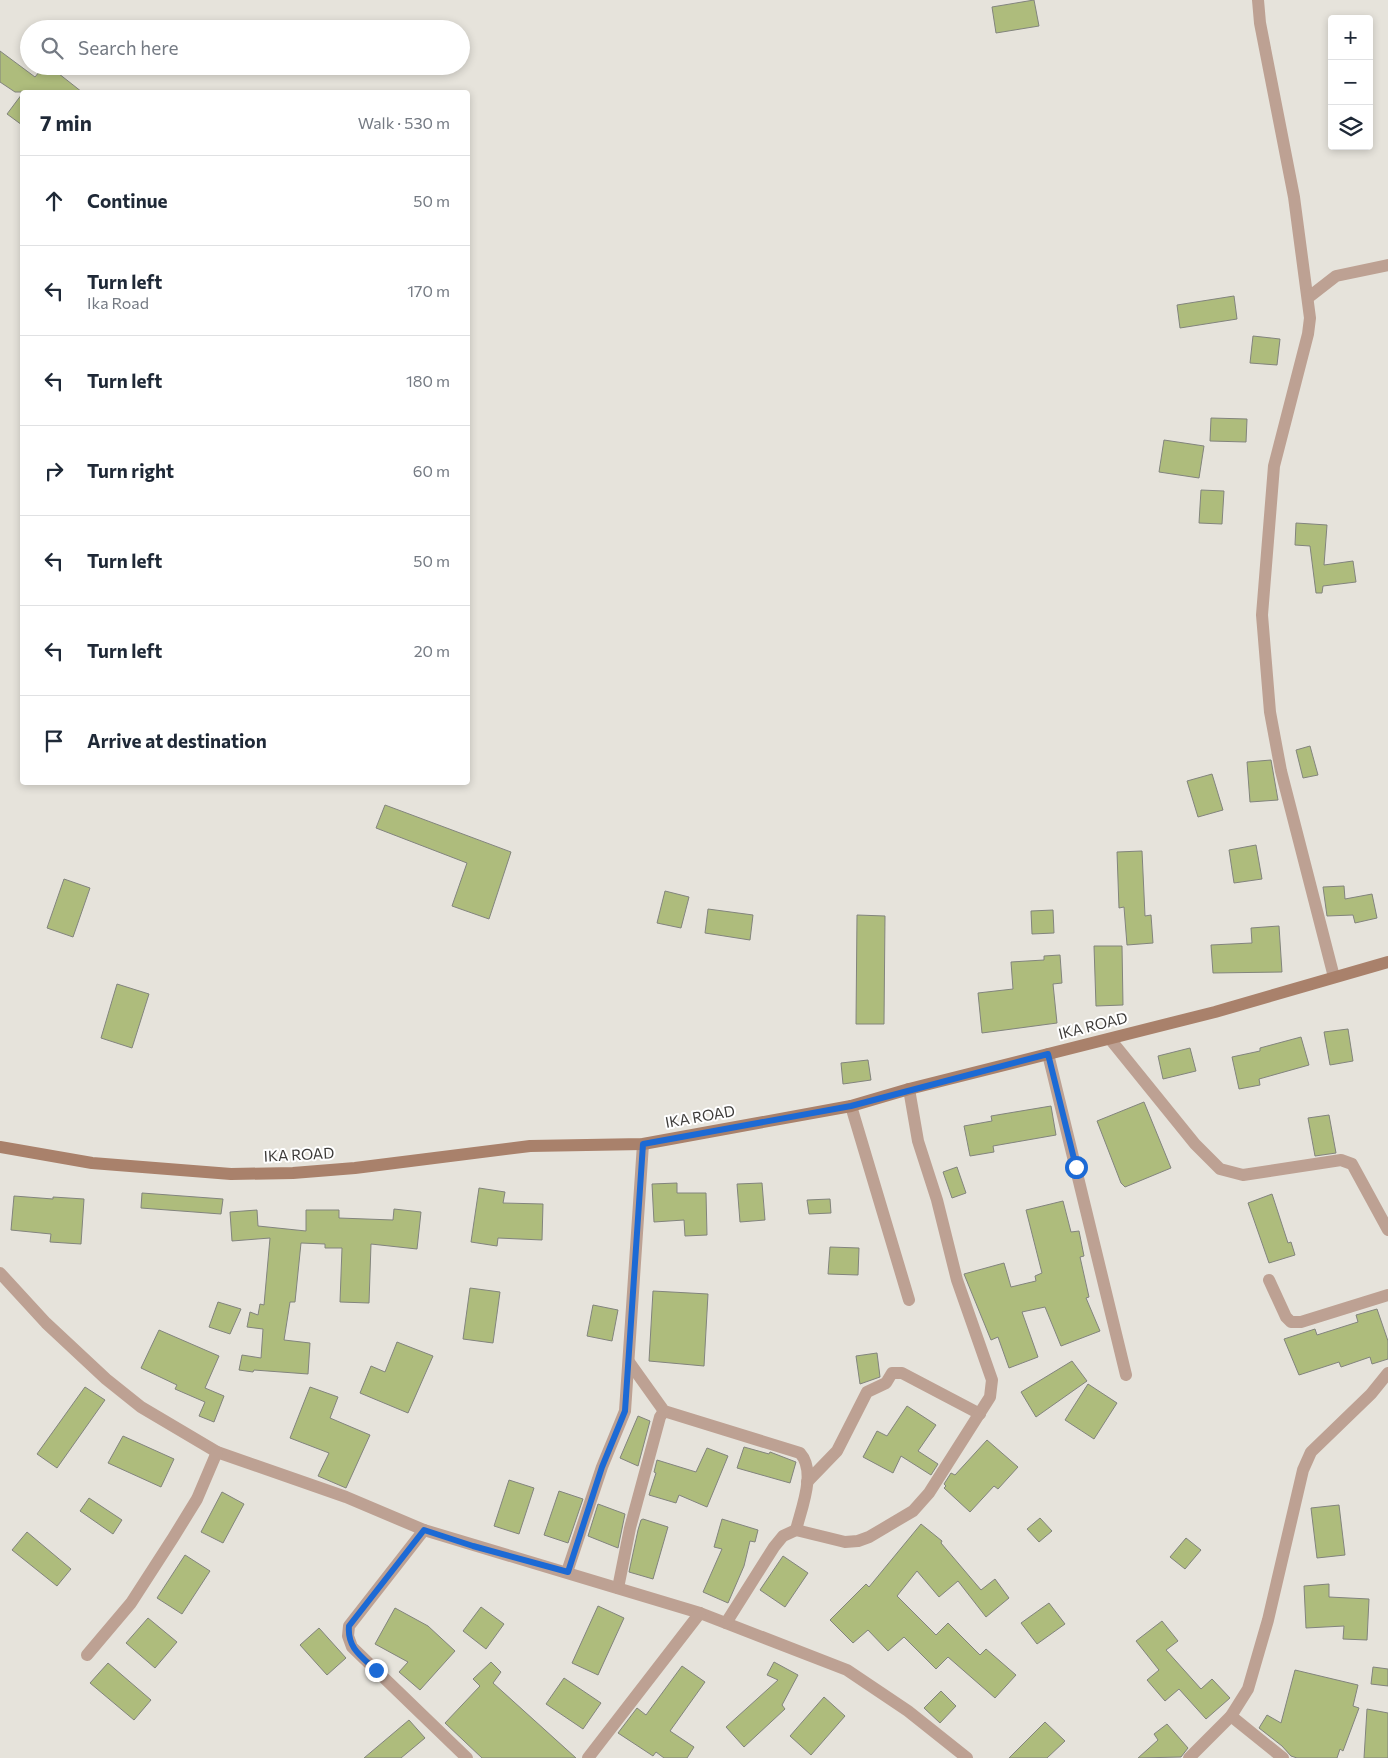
<!DOCTYPE html>
<meta charset="utf-8">
<style>
:root{--surface:#fff;--page:#f6f6f7;--text:#1f2937;--muted:#747a83;--line:#e0e1e3}
body{margin:0;font-family:Commissioner,sans-serif;background:var(--page);color:var(--text)}
.controls{position:absolute;right:15px;top:15px;display:grid;overflow:hidden;border-radius:5px;box-shadow:0 2px 8px #0003}
.controls button{width:45px;height:45px;display:grid;place-items:center;padding:0;border:0;border-bottom:1px solid var(--line);background:var(--surface);color:var(--text);font:25px sans-serif}
.stop{position:absolute;width:15px;height:15px;margin:-11px;border:4px solid #1c6ad5;border-radius:50%;background:#fff}
.stop.end{background:#1c6ad5;border-color:#fff;box-shadow:0 1px 5px #0008}
.list{margin:0;padding:0;list-style:none}
h2{display:flex;justify-content:space-between;align-items:center;height:65px;margin:0;padding:0 20px;font-size:21px}
h2 small{font-size:16px;font-weight:400;color:var(--muted)}
.list li{display:grid;grid-template-columns:32px 1fr auto;gap:15px;align-items:center;box-sizing:border-box;height:90px;padding:0 20px;border-top:1px solid var(--line)}
.list b{display:block;font-size:19px;white-space:nowrap}
.list p{margin:0;font-size:16px;white-space:nowrap;color:var(--muted)}
.list em{font-size:16px;font-style:normal;color:var(--muted)}
.icon{flex:none;width:28px;height:28px;fill:none;stroke:currentColor;stroke-width:2;stroke-linecap:round;stroke-linejoin:round}
.map{position:relative;flex:none;width:1388px;height:1758px;overflow:hidden}
.search{position:absolute;background:var(--surface);box-shadow:0 2px 8px #0003;left:20px;top:20px;width:450px;height:55px;display:flex;align-items:center;gap:12px;box-sizing:border-box;padding:0 18px;border-radius:28px;color:var(--muted);font-size:19px}
.panel{position:absolute;background:var(--surface);box-shadow:0 2px 8px #0003;left:20px;top:90px;width:450px;height:695px;border-radius:5px}
.map>svg:first-child{display:block}
</style>
<div class="map">
<svg width="1388" height="1758" viewBox="0 0 1388 1758">
<rect width="100%" height="100%" fill="#e6e3db"/>
<g fill="#aebc7c" stroke="#82847d">
<polygon points="1034,0 1039,26 996,33 992,7"/>
<polygon points="0,51 35,77 44,66 49,66 82,92 15,92 0,82"/>
<polygon points="22,94 22,125 7,114"/>
<polygon points="1234,296 1237,319 1180,328 1177,305"/>
<polygon points="1253,336 1280,339 1277,365 1250,363"/>
<polygon points="1211,418 1247,419 1246,442 1210,441"/>
<polygon points="1164,440 1204,446 1199,478 1159,472"/>
<polygon points="1201,490 1224,491 1222,524 1199,523"/>
<polygon points="1296,523 1327,525 1324,565 1353,561 1356,582 1323,586 1322,593 1316,593 1310,546 1295,545"/>
<polygon points="1310,746 1318,775 1303,778 1296,750"/>
<polygon points="1271,760 1278,800 1250,802 1247,762"/>
<polygon points="1212,774 1223,810 1198,817 1187,781"/>
<polygon points="385,805 511,852 489,919 452,906 467,863 376,828"/>
<polygon points="1256,845 1262,879 1234,883 1229,850"/>
<polygon points="1142,851 1145,916 1151,915 1153,943 1127,945 1124,907 1119,908 1117,852"/>
<polygon points="64,879 90,888 73,937 47,928"/>
<polygon points="1344,886 1345,899 1372,894 1377,918 1355,923 1353,915 1327,916 1323,887"/>
<polygon points="665,891 689,897 681,928 657,923"/>
<polygon points="708,909 753,915 750,940 705,933"/>
<polygon points="1053,910 1054,933 1032,934 1031,911"/>
<polygon points="857,915 885,916 884,1024 856,1024"/>
<polygon points="1279,926 1282,972 1213,973 1211,945 1252,943 1251,928"/>
<polygon points="1094,946 1122,946 1123,1005 1096,1006"/>
<polygon points="1060,955 1062,983 1053,984 1057,1023 982,1033 978,993 1013,989 1011,962 1044,960 1044,956"/>
<polygon points="117,984 149,994 132,1048 101,1038"/>
<polygon points="1348,1029 1353,1061 1330,1065 1324,1032"/>
<polygon points="1301,1037 1309,1065 1259,1079 1260,1085 1239,1089 1232,1057 1260,1051 1260,1048"/>
<polygon points="1190,1048 1196,1071 1163,1079 1158,1056"/>
<polygon points="868,1060 871,1080 843,1084 841,1063"/>
<polygon points="1144,1102 1171,1168 1125,1187 1121,1183 1097,1121"/>
<polygon points="1051,1106 1056,1135 993,1146 994,1152 970,1156 964,1126 992,1121 991,1116"/>
<polygon points="1329,1115 1336,1153 1315,1156 1308,1118"/>
<polygon points="957,1167 966,1193 952,1198 943,1172"/>
<polygon points="677,1183 677,1193 706,1193 707,1235 685,1236 684,1220 654,1222 652,1184"/>
<polygon points="762,1183 765,1220 740,1222 737,1184"/>
<polygon points="479,1188 505,1192 503,1203 543,1204 542,1240 498,1238 497,1246 471,1242"/>
<polygon points="142,1193 223,1199 221,1214 141,1208"/>
<polygon points="1272,1194 1288,1243 1291,1242 1295,1255 1269,1263 1248,1203"/>
<polygon points="14,1196 53,1199 53,1197 84,1199 81,1244 50,1242 51,1234 11,1230"/>
<polygon points="830,1199 831,1213 809,1214 807,1200"/>
<polygon points="1063,1201 1071,1232 1079,1231 1084,1256 1080,1257 1089,1297 1086,1298 1100,1331 1061,1346 1045,1307 1022,1312 1038,1357 1009,1368 998,1337 991,1340 964,1274 1004,1263 1011,1287 1036,1281 1035,1276 1042,1273 1026,1210"/>
<polygon points="394,1209 421,1212 417,1249 371,1244 369,1303 340,1302 342,1248 325,1248 325,1244 301,1243 295,1302 290,1302 284,1340 310,1343 308,1374 254,1370 253,1372 239,1370 242,1355 261,1358 263,1329 247,1327 250,1312 258,1315 260,1304 264,1305 270,1238 232,1241 230,1212 257,1210 258,1226 306,1231 306,1210 339,1210 339,1218 393,1220"/>
<polygon points="830,1247 859,1248 858,1275 828,1274"/>
<polygon points="470,1288 500,1292 493,1343 463,1339"/>
<polygon points="653,1291 708,1294 704,1366 649,1361"/>
<polygon points="218,1302 241,1309 230,1334 209,1327"/>
<polygon points="593,1305 618,1310 612,1341 587,1336"/>
<polygon points="1377,1309 1388,1341 1388,1359 1372,1364 1370,1357 1341,1367 1339,1362 1299,1375 1284,1339 1315,1329 1317,1335 1358,1322 1356,1315"/>
<polygon points="159,1330 219,1356 205,1388 224,1396 214,1422 199,1416 205,1402 175,1389 177,1385 141,1368"/>
<polygon points="397,1342 433,1356 408,1413 360,1393 371,1366 385,1372"/>
<polygon points="877,1353 880,1377 860,1384 856,1356"/>
<polygon points="1072,1361 1087,1381 1036,1417 1021,1392"/>
<polygon points="1088,1384 1117,1403 1094,1439 1065,1420"/>
<polygon points="85,1387 105,1400 57,1468 37,1454"/>
<polygon points="310,1387 338,1397 330,1418 370,1435 346,1488 318,1476 329,1453 290,1438"/>
<polygon points="907,1406 936,1425 918,1451 938,1464 931,1475 901,1456 893,1473 863,1457 877,1431 887,1436"/>
<polygon points="638,1416 650,1421 638,1466 620,1458"/>
<polygon points="123,1436 174,1459 161,1487 108,1463"/>
<polygon points="987,1440 1018,1467 998,1489 994,1486 970,1512 944,1488 946,1486 944,1484 951,1473 955,1475"/>
<polygon points="744,1447 769,1454 770,1452 796,1462 790,1483 737,1468"/>
<polygon points="707,1448 728,1456 707,1507 679,1495 676,1503 649,1495 656,1473 654,1472 657,1460 696,1472"/>
<polygon points="509,1480 534,1488 519,1534 494,1526"/>
<polygon points="559,1491 583,1499 568,1543 544,1535"/>
<polygon points="222,1492 244,1504 223,1543 201,1532"/>
<polygon points="89,1498 122,1520 113,1534 80,1511"/>
<polygon points="598,1504 625,1514 618,1548 588,1536"/>
<polygon points="1339,1505 1345,1555 1317,1558 1311,1508"/>
<polygon points="1040,1518 1052,1531 1039,1542 1027,1529"/>
<polygon points="643,1519 668,1527 653,1579 629,1572 638,1530 641,1520"/>
<polygon points="722,1519 758,1530 755,1542 750,1541 744,1566 728,1603 703,1592 722,1549 714,1547"/>
<polygon points="921,1524 942,1541 941,1543 981,1590 995,1579 1009,1598 986,1617 958,1581 939,1597 917,1571 897,1596 936,1635 948,1623 980,1655 986,1649 1016,1675 995,1698 948,1657 936,1669 904,1637 888,1651 868,1630 853,1643 830,1620 866,1584 869,1587"/>
<polygon points="27,1532 71,1569 57,1586 12,1550"/>
<polygon points="1186,1538 1201,1550 1185,1569 1170,1557"/>
<polygon points="185,1555 210,1571 182,1614 157,1598"/>
<polygon points="783,1556 808,1573 785,1607 760,1590"/>
<polygon points="1329,1584 1329,1597 1369,1599 1367,1640 1343,1639 1344,1626 1306,1628 1304,1586"/>
<polygon points="1049,1603 1065,1624 1037,1644 1021,1623"/>
<polygon points="598,1606 624,1618 598,1675 572,1663"/>
<polygon points="481,1607 504,1624 486,1649 463,1631"/>
<polygon points="395,1608 428,1626 455,1651 420,1690 399,1672 408,1662 375,1644"/>
<polygon points="148,1618 177,1642 155,1668 126,1643"/>
<polygon points="1162,1621 1178,1641 1166,1650 1201,1689 1212,1679 1230,1698 1206,1719 1179,1689 1165,1701 1147,1680 1159,1670 1136,1641"/>
<polygon points="319,1628 346,1658 327,1675 300,1645"/>
<polygon points="491,1662 501,1672 493,1683 576,1758 482,1758 445,1723 480,1686 473,1679"/>
<polygon points="774,1662 798,1675 782,1705 785,1709 744,1747 726,1727 778,1680 767,1675"/>
<polygon points="108,1663 151,1700 134,1720 90,1683"/>
<polygon points="682,1666 705,1682 670,1731 694,1747 687,1758 664,1758 656,1752 653,1756 618,1733 637,1708 646,1715"/>
<polygon points="1373,1667 1388,1669 1388,1686 1371,1684"/>
<polygon points="1295,1670 1358,1685 1353,1706 1359,1708 1343,1751 1340,1749 1337,1758 1297,1758 1291,1756 1282,1746 1259,1728 1267,1715 1281,1723"/>
<polygon points="564,1678 601,1703 583,1729 546,1704"/>
<polygon points="941,1691 956,1706 940,1723 924,1708"/>
<polygon points="824,1697 845,1716 811,1755 790,1736"/>
<polygon points="1367,1709 1388,1713 1388,1758 1364,1758"/>
<polygon points="409,1720 425,1738 401,1758 364,1758"/>
<polygon points="1045,1722 1065,1741 1047,1758 1009,1758"/>
<polygon points="1167,1724 1188,1748 1181,1757 1138,1758 1158,1740 1154,1734"/>
</g>
<g fill="none" stroke-linecap="round" stroke-linejoin="round">
<g stroke="#bda193" stroke-width="12">
<polyline points="1258,0 1260,23 1294,197 1310,318 1308,334 1274,466 1262,615 1270,712 1281,771 1334,977"/>
<polyline points="1309,297 1336,276 1388,265"/>
<polyline points="1110,1039 1195,1144 1220,1169 1243,1175 1341,1160 1352,1164 1388,1230"/>
<polyline points="1048,1054 1126,1375"/>
<polyline points="851,1106 909,1300"/>
<polyline points="0,1273 46,1323 106,1379 141,1407 217,1452 346,1497 424,1530 700,1613 847,1670 908,1711 967,1758"/>
<polyline points="1269,1280 1286,1317 1291,1322 1301,1322 1388,1295"/>
<path d="M629,1362L664,1411L800,1453C817,1472 801,1509 796,1530"/>
<polyline points="807,1482 837,1451 867,1392 886,1383 892,1373 902,1373 980,1414"/>
<polyline points="424,1530 349,1626 348,1636 352,1647 467,1758"/>
<polyline points="567,1572 602,1467 625,1411 643,1144"/>
<polyline points="618,1588 630,1528 660,1417 664,1411"/>
<polyline points="726,1623 774,1547 783,1536 796,1530 845,1542 858,1541 869,1537 913,1511 929,1493 990,1397 992,1380 957,1280 937,1200 918,1141 909,1089"/>
<polyline points="87,1655 131,1603 173,1538 197,1499 217,1452"/>
<polyline points="1231,1716 1283,1758"/>
<polyline points="588,1758 700,1613"/>
<polyline points="1189,1758 1231,1716 1248,1689 1268,1620 1303,1470 1311,1452 1371,1394 1388,1373"/>
</g>
<polyline stroke="#a9816b" stroke-width="12" points="0,1147 92,1163 231,1174 293,1173 355,1168 530,1146 643,1144 851,1106 909,1089 1215,1012 1388,962"/>
</g>
<g fill="none" stroke-linecap="round" stroke-linejoin="round">
<path stroke="#1c6ad5" stroke-width="6" d="M376,1670C362,1657 347,1648 349,1626L424,1530L473,1546L568,1572L602,1467L625,1411L643,1144L851,1106L1048,1054L1076,1167"/>
</g>
<g text-anchor="middle" stroke-width="4" stroke-linejoin="round" paint-order="stroke">
<g font-size="15" fill="#3d3b39" stroke="#fff">
<text transform="translate(1093 1026) rotate(-14)" y="5">IKA ROAD</text>
<text transform="translate(700 1117) rotate(-10)" y="5">IKA ROAD</text>
<text transform="translate(299 1155) rotate(-3)" y="5">IKA ROAD</text>
</g>
</g>
</svg>
<div class="controls">
<button>+</button>
<button>−</button>
<button><svg class="icon" aria-label="layers" viewBox="0 0 24 24"><path d="M12 4l9 5-9 5-9-5zM3 14l9 5 9-5"/></svg></button>
</div>
<div class="stop" style="left:1076px;top:1167px"></div>
<div class="stop end" style="left:376px;top:1670px"></div>
<div class="search"><svg class="icon" aria-label="search" viewBox="0 0 24 24"><circle cx="10" cy="10" r="6"/><path d="M15 15l6 6"/></svg>Search here</div>
<section class="panel">
<h2>7 min<small>Walk · 530 m</small></h2>
<ul class="list">
<li><svg class="icon" aria-label="ahead" viewBox="0 0 24 24"><path d="M12 20V5M6 11l6-6 6 6"/></svg><div><b>Continue</b></div><em>50 m</em></li>
<li><svg class="icon" aria-label="left" viewBox="0 0 24 24"><path d="M17 20v-9H6M10 6l-5 5 5 5"/></svg><div><b>Turn left</b><p>Ika Road</p></div><em>170 m</em></li>
<li><svg class="icon" aria-label="left" viewBox="0 0 24 24"><path d="M17 20v-9H6M10 6l-5 5 5 5"/></svg><div><b>Turn left</b></div><em>180 m</em></li>
<li><svg class="icon" aria-label="right" viewBox="0 0 24 24"><path d="M7 20v-9h11M14 6l5 5-5 5"/></svg><div><b>Turn right</b></div><em>60 m</em></li>
<li><svg class="icon" aria-label="left" viewBox="0 0 24 24"><path d="M17 20v-9H6M10 6l-5 5 5 5"/></svg><div><b>Turn left</b></div><em>50 m</em></li>
<li><svg class="icon" aria-label="left" viewBox="0 0 24 24"><path d="M17 20v-9H6M10 6l-5 5 5 5"/></svg><div><b>Turn left</b></div><em>20 m</em></li>
<li><svg class="icon" aria-label="arrive" viewBox="0 0 24 24"><path d="M6 21V4h12l-3 4 3 4H6"/></svg><div><b>Arrive at destination</b></div></li>
</ul>
</section>
</div>
